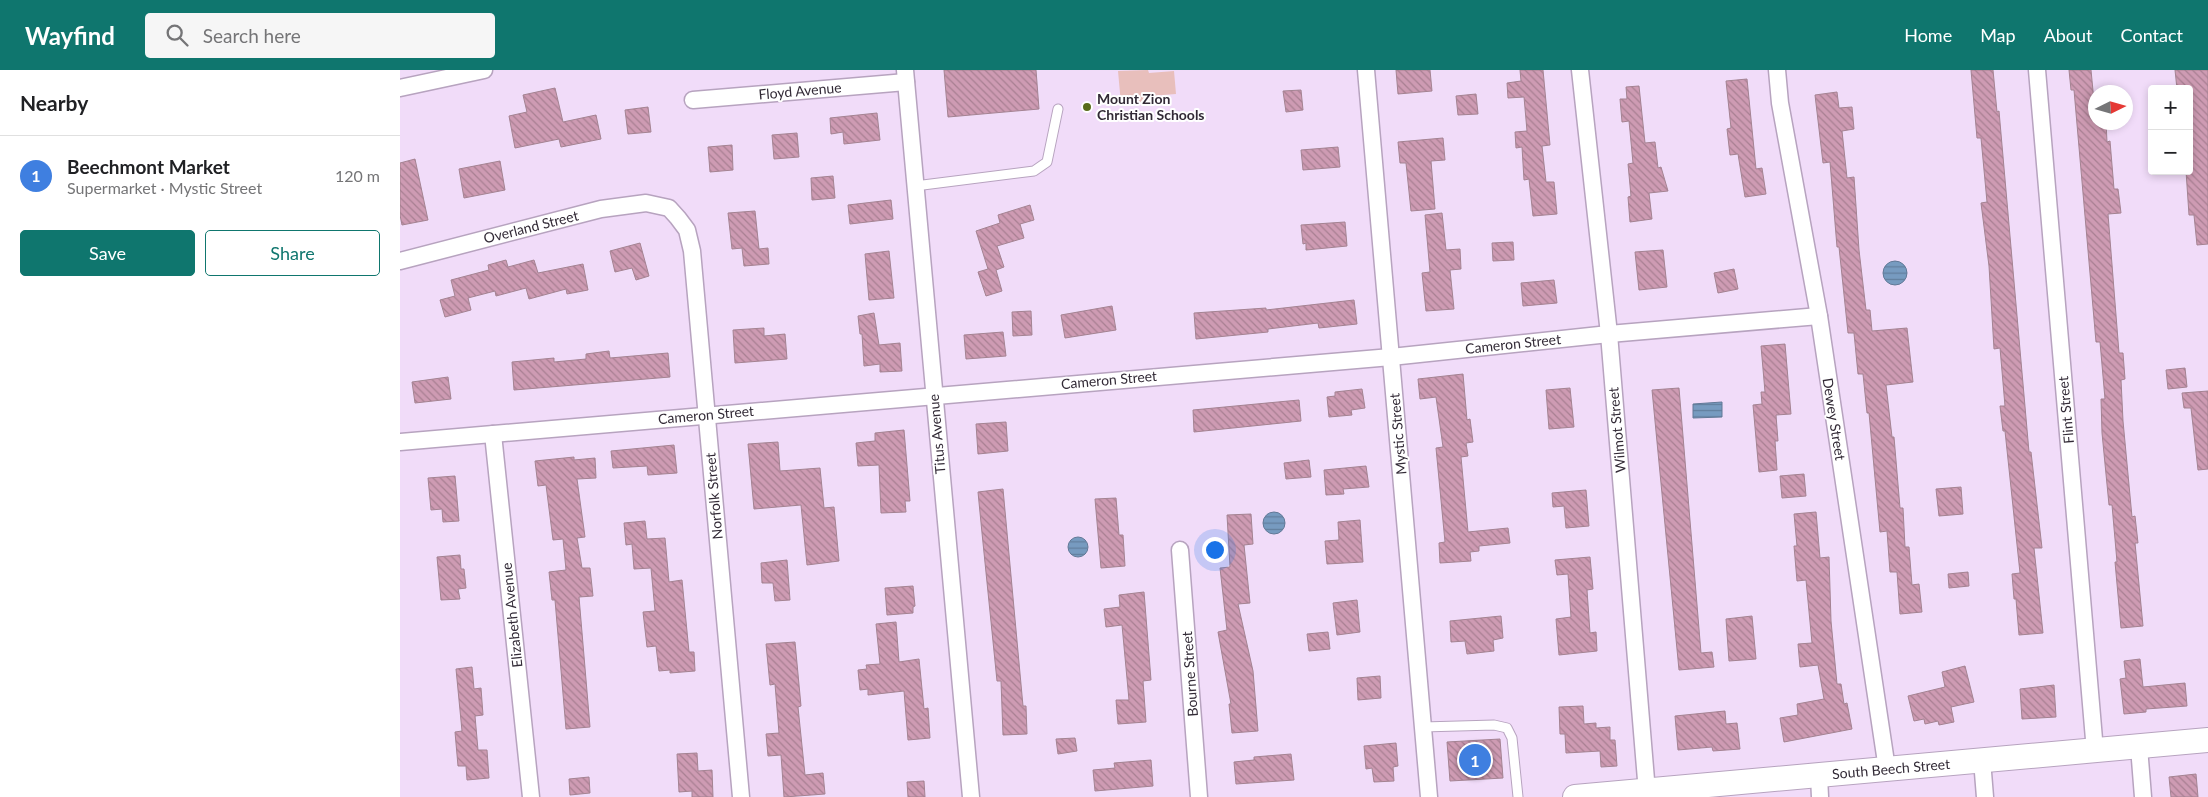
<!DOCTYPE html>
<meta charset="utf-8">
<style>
:root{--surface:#fff;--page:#f6f6f6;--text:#202124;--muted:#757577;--line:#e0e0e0;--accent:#0f766e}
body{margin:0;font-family:Lato,sans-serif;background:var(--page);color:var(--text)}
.controls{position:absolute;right:15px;top:15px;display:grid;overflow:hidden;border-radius:5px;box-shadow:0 2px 8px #0003}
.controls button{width:45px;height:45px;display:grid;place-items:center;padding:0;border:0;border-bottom:1px solid var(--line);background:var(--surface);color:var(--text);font:25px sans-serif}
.compass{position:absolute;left:1688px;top:15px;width:45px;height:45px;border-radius:50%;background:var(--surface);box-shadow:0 2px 8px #0003;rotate:85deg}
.you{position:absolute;left:814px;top:479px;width:18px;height:18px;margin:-12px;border:4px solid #fff;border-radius:50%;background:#1a73e8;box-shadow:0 0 0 8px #1a73e833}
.badge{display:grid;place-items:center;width:32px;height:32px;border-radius:50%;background:var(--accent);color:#fff;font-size:16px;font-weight:700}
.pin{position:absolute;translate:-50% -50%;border:2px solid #fff;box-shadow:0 1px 5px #0006}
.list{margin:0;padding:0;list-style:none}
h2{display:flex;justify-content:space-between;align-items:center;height:65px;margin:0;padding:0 20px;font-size:21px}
h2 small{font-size:16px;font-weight:400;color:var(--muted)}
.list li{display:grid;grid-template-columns:32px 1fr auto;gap:15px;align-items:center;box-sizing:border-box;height:80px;padding:0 20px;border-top:1px solid var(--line)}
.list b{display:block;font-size:19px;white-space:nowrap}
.list p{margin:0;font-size:16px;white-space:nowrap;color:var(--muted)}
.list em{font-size:16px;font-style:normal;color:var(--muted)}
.actions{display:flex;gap:10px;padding:15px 20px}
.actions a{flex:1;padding:11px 0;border:1px solid var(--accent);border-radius:5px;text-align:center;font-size:18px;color:var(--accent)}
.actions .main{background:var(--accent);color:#fff}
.icon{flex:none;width:28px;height:28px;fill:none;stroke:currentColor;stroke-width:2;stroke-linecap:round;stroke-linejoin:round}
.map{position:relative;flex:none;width:1808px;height:727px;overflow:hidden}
header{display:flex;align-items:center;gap:30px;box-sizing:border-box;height:70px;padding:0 25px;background:var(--accent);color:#fff}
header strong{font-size:24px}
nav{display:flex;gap:28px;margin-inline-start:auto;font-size:18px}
.search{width:350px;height:45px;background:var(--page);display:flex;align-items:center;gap:12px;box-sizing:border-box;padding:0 18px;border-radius:5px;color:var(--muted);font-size:19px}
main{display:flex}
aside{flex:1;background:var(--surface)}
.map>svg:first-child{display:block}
</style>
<header>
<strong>Wayfind</strong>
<div class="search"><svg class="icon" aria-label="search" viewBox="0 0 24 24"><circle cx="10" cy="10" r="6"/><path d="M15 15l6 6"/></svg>Search here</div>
<nav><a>Home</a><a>Map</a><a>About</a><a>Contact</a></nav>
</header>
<main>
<aside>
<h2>Nearby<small></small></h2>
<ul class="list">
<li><span class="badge" style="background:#3f7fe0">1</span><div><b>Beechmont Market</b><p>Supermarket · Mystic Street</p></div><em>120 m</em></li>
</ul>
<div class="actions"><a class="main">Save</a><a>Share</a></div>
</aside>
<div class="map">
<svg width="1808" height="727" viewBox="0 0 1808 727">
<defs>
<pattern id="water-rules" width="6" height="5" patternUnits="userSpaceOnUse" patternTransform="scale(1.25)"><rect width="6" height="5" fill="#779bc0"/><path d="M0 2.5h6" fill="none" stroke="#627f9d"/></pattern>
<pattern id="building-back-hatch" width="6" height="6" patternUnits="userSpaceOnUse" patternTransform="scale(1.25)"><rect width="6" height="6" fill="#ce9bb3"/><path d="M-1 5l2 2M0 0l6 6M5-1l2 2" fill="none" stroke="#a87f92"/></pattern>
</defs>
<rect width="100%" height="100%" fill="#f1dcf9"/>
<polygon fill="#e8bfbc" points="748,0 749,3 774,1 776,24 750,26 750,32 721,34 718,1"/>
<g fill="url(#water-rules)" stroke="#627997">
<circle cx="1495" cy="203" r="12"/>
<polygon points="1322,332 1322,347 1293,348 1293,334"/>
<circle cx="874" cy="453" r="11"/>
<circle cx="678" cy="477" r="10"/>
</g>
<g fill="url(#building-back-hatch)" stroke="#a48392">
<polygon points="544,0 636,0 639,39 548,47"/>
<polygon points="996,0 1030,0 1032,21 998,24"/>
<polygon points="1120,0 1143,0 1150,75 1142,76 1146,112 1154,112 1157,144 1133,146 1129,109 1124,110 1122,77 1116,78 1115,62 1127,61 1124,27 1108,28 1107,13 1121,11"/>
<polygon points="1571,0 1593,0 1597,42 1599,41 1629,382 1631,382 1642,478 1634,478 1643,563 1619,565 1616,529 1614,529 1612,504 1620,503 1605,361 1603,361 1600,336 1605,336 1600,278 1594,279 1589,196 1581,133 1587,132 1581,68 1577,68"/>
<polygon points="1669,0 1691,0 1696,52 1706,52 1707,72 1710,71 1714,119 1718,119 1721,143 1708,144 1719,283 1723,283 1725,309 1721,310 1723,351 1732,447 1735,446 1738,473 1735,473 1743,556 1721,558 1715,492 1717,492 1712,435 1709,435 1702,363 1701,329 1705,329 1700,272 1696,272 1674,20 1671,20"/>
<polygon points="1775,0 1808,0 1808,174 1797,175 1794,145 1789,145 1786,101 1789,101 1789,19 1777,19"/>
<polygon points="1347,9 1356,99 1362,98 1366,124 1345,127 1338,84 1330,85 1327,59 1331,58 1326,11"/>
<polygon points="1239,16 1245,73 1255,72 1258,98 1261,97 1268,121 1249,123 1252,149 1230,152 1228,127 1231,126 1228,94 1233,93 1229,51 1222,52 1220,29 1227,29 1226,17"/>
<polygon points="155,18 163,52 196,45 201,69 161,77 159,69 115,78 109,46 127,42 123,25"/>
<polygon points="901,20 903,40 886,42 883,21"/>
<polygon points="1437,22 1439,38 1452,37 1454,59 1442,61 1447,108 1454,107 1459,180 1466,240 1470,240 1472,261 1507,258 1513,312 1486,315 1492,367 1494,367 1500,438 1503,438 1505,477 1509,477 1512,515 1519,514 1522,542 1500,544 1497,502 1490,502 1487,461 1480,462 1469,343 1467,343 1463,304 1458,304 1454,263 1448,263 1439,177 1437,177 1430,92 1423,93 1415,25"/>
<polygon points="1076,24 1078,44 1058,45 1056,26"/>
<polygon points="248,37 251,62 228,64 225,40"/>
<polygon points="477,43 480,70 444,74 443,62 431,64 430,48"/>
<polygon points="397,63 399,87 374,89 372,65"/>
<polygon points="1043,68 1045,90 1031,91 1035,139 1011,141 1006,93 1000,93 998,72"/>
<polygon points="332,75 333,100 310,102 308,77"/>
<polygon points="938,77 940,97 903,100 901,80"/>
<polygon points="15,89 28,150 2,155 0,145 0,93"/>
<polygon points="100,91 105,120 64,128 59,99"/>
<polygon points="433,106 435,128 412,130 411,108"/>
<polygon points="491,130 493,149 450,154 448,135"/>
<polygon points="630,135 634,150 620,154 624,168 597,176 604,197 596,200 602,221 586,226 578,202 588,199 576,161 600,153 598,145"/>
<polygon points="355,141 359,179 368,178 369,194 344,196 342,178 332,179 328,143"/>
<polygon points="1042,143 1046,180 1060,179 1061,199 1050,200 1054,239 1026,241 1022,203 1030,202 1025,145"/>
<polygon points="945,152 947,176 906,180 906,173 903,174 901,155"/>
<polygon points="1113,172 1114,190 1093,191 1092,173"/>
<polygon points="240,173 249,206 236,210 232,198 215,202 210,181"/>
<polygon points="1263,180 1267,217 1239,220 1235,182"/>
<polygon points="489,181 494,228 469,230 465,184"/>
<polygon points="106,190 108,197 134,190 138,203 183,194 188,220 167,224 166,219 129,229 126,218 96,226 95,221 68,228 71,240 45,247 40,230 55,226 51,210 89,200 88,195"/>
<polygon points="1334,199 1338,219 1318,223 1314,203"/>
<polygon points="1154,210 1157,233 1123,236 1121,213"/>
<polygon points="954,230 957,254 919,258 918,253 868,259 868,262 796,269 794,243 866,238 866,240"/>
<polygon points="712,236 716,260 665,268 661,245"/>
<polygon points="631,241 632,265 613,266 612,242"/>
<polygon points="474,243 479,275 500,273 502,301 480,302 480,294 464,296 462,264 460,264 458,246"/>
<polygon points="364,258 364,266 385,264 387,289 335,293 333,260"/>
<polygon points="603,262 606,286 566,289 564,265"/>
<polygon points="1385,274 1391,344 1376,345 1378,371 1375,371 1377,400 1359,402 1353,335 1362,334 1361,322 1365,322 1361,276"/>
<polygon points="209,281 210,288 268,283 270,307 114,320 112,292 154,288 154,292 186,289 186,284"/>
<polygon points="1785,298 1787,317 1768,319 1766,300"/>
<polygon points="1063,304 1067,350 1070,349 1073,372 1066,373 1068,386 1061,387 1068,462 1108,458 1110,473 1079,476 1079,481 1070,482 1071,491 1040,493 1039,473 1045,472 1036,378 1043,377 1036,327 1020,329 1018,309"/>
<polygon points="48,307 51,329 15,333 12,312"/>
<polygon points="1170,318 1174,357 1149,359 1146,320"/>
<polygon points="1279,318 1301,583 1312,582 1314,597 1279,600 1252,320"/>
<polygon points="962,319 965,338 951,340 952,345 929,347 927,327 935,326 935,322"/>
<polygon points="1808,321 1808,399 1798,400 1791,338 1784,338 1782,323"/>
<polygon points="899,330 901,351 794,362 793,340"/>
<polygon points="606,352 608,381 578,384 576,354"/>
<polygon points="504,360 510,431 505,431 506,442 481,443 479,395 458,396 456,373 475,371 475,363"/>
<polygon points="378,372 380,401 420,398 424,438 434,437 439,491 407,495 401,435 354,439 348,374"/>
<polygon points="274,375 277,403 248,405 247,396 213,398 211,381"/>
<polygon points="174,387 174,390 195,388 196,408 177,409 185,467 177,468 182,498 190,498 193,526 179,527 190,657 166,659 155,530 152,530 149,502 166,500 163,469 153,470 146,415 138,416 135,391"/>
<polygon points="909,390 911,407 886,409 884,393"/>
<polygon points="966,396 969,417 943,419 944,424 926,425 924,400"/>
<polygon points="1404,404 1406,426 1382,428 1380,406"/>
<polygon points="55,406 59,451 43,452 42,439 31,440 28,408"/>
<polygon points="1561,417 1563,444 1539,446 1536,419"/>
<polygon points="603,419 623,636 626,636 627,664 603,665 601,611 597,611 582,463 578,422"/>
<polygon points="1186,420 1189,456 1166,458 1164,436 1153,437 1152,423"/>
<polygon points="716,428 719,465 723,465 725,496 701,498 695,429"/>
<polygon points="1416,442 1420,488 1429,487 1431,551 1437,614 1441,614 1444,634 1447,633 1452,659 1384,672 1380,648 1398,645 1397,634 1424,629 1418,595 1400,597 1398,574 1412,573 1406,510 1397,511 1394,476 1397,476 1394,444"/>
<polygon points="851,444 853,474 844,475 850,533 838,534 853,601 858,661 832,663 829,634 831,634 818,562 827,560 820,498 830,497 827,445"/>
<polygon points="960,450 963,492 927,494 925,471 939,470 938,452"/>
<polygon points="245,451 247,469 265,468 269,512 282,510 289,582 294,582 295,601 270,603 270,600 259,601 256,576 247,577 243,542 255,541 251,498 234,499 232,474 226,475 224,453"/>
<polygon points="60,485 61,499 64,499 66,518 58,519 60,529 41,530 37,487"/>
<polygon points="1190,487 1193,519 1187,520 1190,563 1196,562 1197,581 1159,585 1156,549 1171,547 1168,504 1157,505 1155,490"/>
<polygon points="387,490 390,530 375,531 373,513 362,513 361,493"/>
<polygon points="1568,502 1569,516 1549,518 1548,504"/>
<polygon points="513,516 515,536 513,537 513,543 487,545 485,518"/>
<polygon points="744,522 751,610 743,611 746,652 718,654 716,630 729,630 722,555 706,557 704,539 720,537 719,525"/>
<polygon points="957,530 960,562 937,565 933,533"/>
<polygon points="1101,546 1103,568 1093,570 1094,581 1067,584 1065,571 1051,572 1050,551"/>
<polygon points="1352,546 1356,589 1329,591 1326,549"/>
<polygon points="496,552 499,592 519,589 524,639 528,638 530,668 508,670 504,621 468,625 468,619 460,620 458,600 467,599 466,595 480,594 476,554"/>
<polygon points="928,562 930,579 909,581 907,564"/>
<polygon points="395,572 401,636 398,637 405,705 423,703 425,724 384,727 381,685 368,686 366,664 379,663 375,614 370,615 366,574"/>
<polygon points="1740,589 1743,617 1785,613 1787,636 1746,639 1746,642 1724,644 1720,609 1726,608 1724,591"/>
<polygon points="1565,596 1574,632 1551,637 1554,652 1539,655 1538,651 1525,654 1524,649 1514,651 1508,626 1545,617 1542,602"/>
<polygon points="72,597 74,619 81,618 83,645 75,646 78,680 87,680 89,708 67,710 66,696 58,696 55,662 62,661 56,599"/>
<polygon points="980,606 981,628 958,630 957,608"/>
<polygon points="1654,615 1656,647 1622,649 1620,619"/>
<polygon points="1183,636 1184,654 1196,653 1196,658 1210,657 1210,670 1215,670 1217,696 1201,697 1200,681 1166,683 1165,664 1160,664 1159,637"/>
<polygon points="1325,641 1326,654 1337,653 1340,679 1313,681 1312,677 1278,680 1275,646"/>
<polygon points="675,668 677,681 658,684 656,669"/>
<polygon points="1100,669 1103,708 1050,711 1047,672"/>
<polygon points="996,673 998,696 993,697 994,711 974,712 972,698 966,699 964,676"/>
<polygon points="297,683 298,701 312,700 313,727 292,727 292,721 279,722 277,684"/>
<polygon points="891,684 894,710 836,714 834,692 854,690 854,687"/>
<polygon points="751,690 753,716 695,721 693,700 715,698 714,693"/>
<polygon points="1796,704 1798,727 1771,727 1769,707"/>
<polygon points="189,707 190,723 170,725 169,709"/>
<polygon points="524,711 525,727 508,727 507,712"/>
</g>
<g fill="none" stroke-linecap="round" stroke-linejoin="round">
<defs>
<g id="lane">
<polyline points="515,116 634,101 647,92 658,39"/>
<polyline points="1023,657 1094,655 1107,658 1112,668 1118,727"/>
</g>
<g id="street">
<polyline points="505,0 571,727"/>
<polyline points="966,0 1029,727"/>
<polyline points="1180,0 1209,264 1247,722"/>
<polyline points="1377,0 1380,33 1419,246 1487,699"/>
<polyline points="1637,0 1695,681"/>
<polyline points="0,18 84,0"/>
<polyline points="293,30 506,12"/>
<polyline points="0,191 201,139 246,133 269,138 278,148 287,160 292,181 341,727"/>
<polyline points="93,364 131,727"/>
<polyline points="0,372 991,287 1209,264 1419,246"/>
<polyline points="780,480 799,727"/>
<polyline points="1739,677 1743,727"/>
<polyline points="1582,690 1585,727"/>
<polyline points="1419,706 1420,727"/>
</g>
<polyline id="secondary" points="1175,727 1808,670"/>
</defs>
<use href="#lane" stroke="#b7a3bf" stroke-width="11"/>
<use href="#street" stroke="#b7a3bf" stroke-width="19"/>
<use href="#secondary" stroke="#b7a3bf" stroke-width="26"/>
<use href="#lane" stroke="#fff" stroke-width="9"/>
<use href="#street" stroke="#fff" stroke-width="16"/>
<use href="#secondary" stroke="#fff" stroke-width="24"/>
</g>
<circle fill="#596c1a" stroke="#fff" stroke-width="2" cx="687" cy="37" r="5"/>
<g text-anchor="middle" stroke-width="4" stroke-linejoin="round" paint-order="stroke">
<g font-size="14" fill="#322a36" stroke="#fff">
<text transform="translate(400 21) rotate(-5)" y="5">Floyd Avenue</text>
<text transform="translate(131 157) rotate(-14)" y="5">Overland Street</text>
<text transform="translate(1113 274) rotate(-6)" y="5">Cameron Street</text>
<text transform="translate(709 310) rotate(-5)" y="5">Cameron Street</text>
<text transform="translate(1666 340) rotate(-95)" y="5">Flint Street</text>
<text transform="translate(306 345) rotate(-5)" y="5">Cameron Street</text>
<text transform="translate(1434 349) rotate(81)" y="5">Dewey Street</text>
<text transform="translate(1217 360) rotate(-95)" y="5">Wilmot Street</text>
<text transform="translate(537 364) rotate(-95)" y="5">Titus Avenue</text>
<text transform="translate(998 364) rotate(-95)" y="5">Mystic Street</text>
<text transform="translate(314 426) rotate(-95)" y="5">Norfolk Street</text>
<text transform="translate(112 545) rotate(-96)" y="5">Elizabeth Avenue</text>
<text transform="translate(790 604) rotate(-94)" y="5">Bourne Street</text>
<text transform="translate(1491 699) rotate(-5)" y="5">South Beech Street</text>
</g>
<g font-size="14" font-weight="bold" fill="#322a36" stroke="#fff" text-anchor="start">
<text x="697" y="34">Mount Zion<tspan x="697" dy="16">Christian Schools</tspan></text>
</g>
</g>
</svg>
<div class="controls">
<button>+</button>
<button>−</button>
</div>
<svg class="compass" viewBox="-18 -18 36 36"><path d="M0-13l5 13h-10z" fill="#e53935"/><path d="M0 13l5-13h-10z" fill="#757577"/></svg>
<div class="you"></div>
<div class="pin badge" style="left:1075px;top:690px;background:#3f7fe0">1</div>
</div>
</main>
